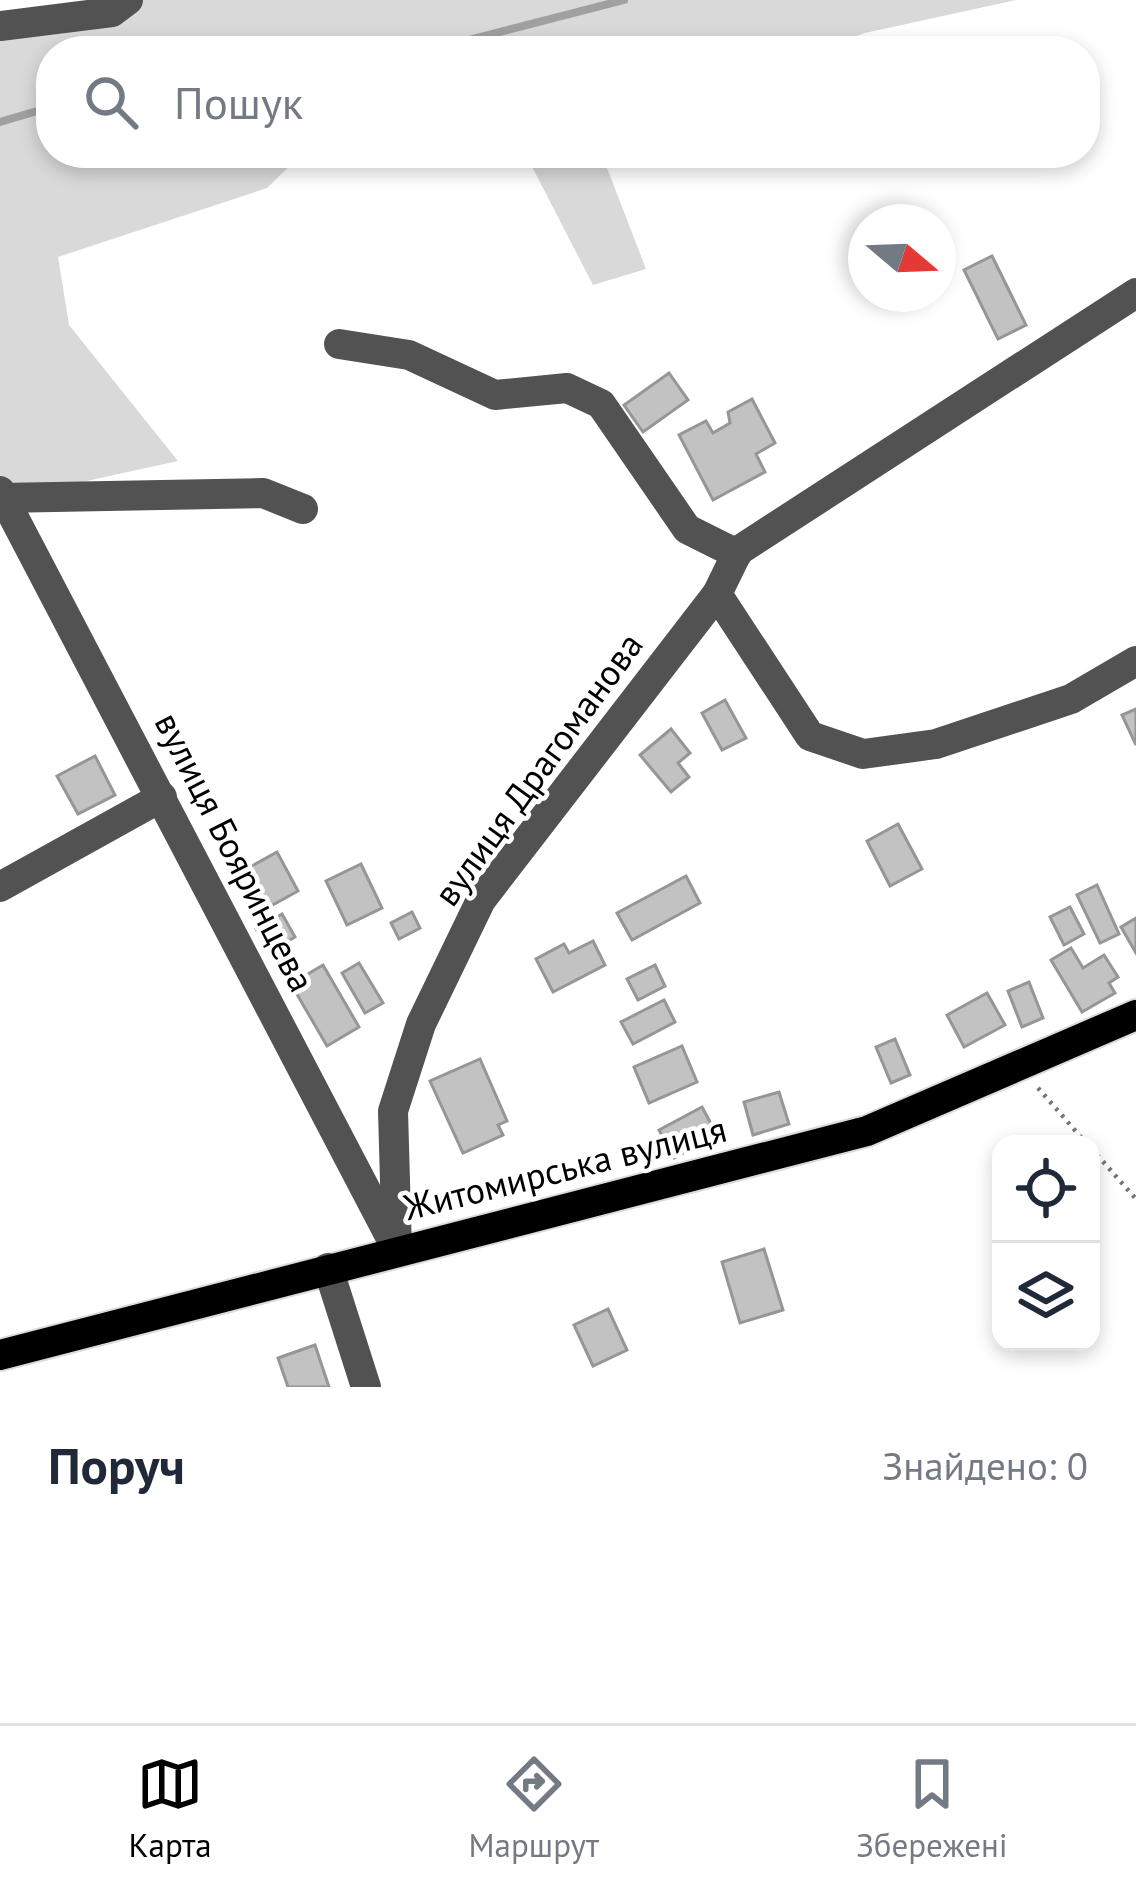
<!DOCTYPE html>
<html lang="uk">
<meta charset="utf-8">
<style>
:root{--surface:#fff;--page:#f6f6f7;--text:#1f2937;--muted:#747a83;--line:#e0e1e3;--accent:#000}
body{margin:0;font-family:"PT Sans",sans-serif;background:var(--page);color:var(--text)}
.controls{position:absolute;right:36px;bottom:36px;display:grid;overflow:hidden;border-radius:24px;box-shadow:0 6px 18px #0003}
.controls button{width:108px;height:108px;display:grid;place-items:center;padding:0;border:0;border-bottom:3px solid var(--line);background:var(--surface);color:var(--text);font:60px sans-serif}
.compass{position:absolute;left:848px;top:204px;width:108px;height:108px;border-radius:50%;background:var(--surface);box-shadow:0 6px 18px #0003;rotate:109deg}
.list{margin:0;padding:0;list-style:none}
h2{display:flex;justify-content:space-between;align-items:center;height:156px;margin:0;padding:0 48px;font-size:51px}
h2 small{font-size:39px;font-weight:400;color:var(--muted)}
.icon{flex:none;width:66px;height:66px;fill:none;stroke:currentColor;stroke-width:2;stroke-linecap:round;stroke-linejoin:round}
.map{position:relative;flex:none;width:1136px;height:1387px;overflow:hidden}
.search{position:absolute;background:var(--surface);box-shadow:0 6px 18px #0003;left:36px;right:36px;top:36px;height:132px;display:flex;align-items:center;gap:30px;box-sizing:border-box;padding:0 42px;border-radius:48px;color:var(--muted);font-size:45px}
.sheet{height:336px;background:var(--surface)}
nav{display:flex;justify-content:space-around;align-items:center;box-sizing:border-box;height:168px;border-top:3px solid var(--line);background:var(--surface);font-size:33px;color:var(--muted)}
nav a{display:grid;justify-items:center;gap:6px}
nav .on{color:var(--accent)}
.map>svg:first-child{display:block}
</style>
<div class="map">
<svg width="1136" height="1387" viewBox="0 0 1136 1387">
<rect width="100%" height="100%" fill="#fff"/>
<g fill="#d9d9d9">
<polygon points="128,0 1016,0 865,33 815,51 51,51 51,153 303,153 267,188 58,257 69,325 178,461 0,500 0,26"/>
<polygon points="525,153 615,153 607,168 646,269 593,285"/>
</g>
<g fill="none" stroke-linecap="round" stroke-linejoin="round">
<g stroke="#a0a0a0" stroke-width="8">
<polyline points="426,51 624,0"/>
<polyline points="0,122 51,107"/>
</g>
</g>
<g fill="#c2c2c2" stroke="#969696" stroke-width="3">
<polygon points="992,256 1026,325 998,339 964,270"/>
<polygon points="669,373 688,400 643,432 624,405"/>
<polygon points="752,399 775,443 756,454 765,472 713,500 679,435 706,421 713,433 730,423 728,412"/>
<polygon points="725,700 746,738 722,750 702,713"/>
<polygon points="1136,709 1136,745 1122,715"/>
<polygon points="671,729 690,753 678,763 689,777 671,792 640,755"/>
<polygon points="95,756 115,795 78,814 57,776"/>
<polygon points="898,824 922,869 890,886 867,841"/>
<polygon points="277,852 298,891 260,912 239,873"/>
<polygon points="361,864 382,908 347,925 326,881"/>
<polygon points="686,876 700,903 632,940 617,913"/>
<polygon points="1097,885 1119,934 1100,943 1077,895"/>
<polygon points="1070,907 1084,934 1064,945 1050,917"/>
<polygon points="412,912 420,928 399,939 391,923"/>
<polygon points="282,914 295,937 270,952 256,929"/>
<polygon points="1136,918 1136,953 1121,927"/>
<polygon points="593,941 605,965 553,992 536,959 564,944 569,953"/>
<polygon points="1071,948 1083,968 1104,955 1118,977 1109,983 1115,993 1082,1012 1051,960"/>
<polygon points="359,963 383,1003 365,1013 342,973"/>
<polygon points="323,965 359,1027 327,1046 291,984"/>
<polygon points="655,965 665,986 638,1000 627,979"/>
<polygon points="1029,982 1043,1018 1022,1027 1008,991"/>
<polygon points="987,993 1005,1025 964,1047 947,1015"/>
<polygon points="664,1000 675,1022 633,1044 621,1022"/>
<polygon points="895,1039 910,1075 891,1083 876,1047"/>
<polygon points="682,1046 697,1082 649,1103 634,1067"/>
<polygon points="480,1059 507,1121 498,1125 503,1135 463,1153 430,1081"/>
<polygon points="779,1092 789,1124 753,1135 744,1102"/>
<polygon points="702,1107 717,1135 674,1158 659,1130"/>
<polygon points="764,1249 783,1310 740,1323 722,1262"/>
<polygon points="608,1309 627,1350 593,1366 574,1325"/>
<polygon points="315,1345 329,1387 288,1387 278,1358"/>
</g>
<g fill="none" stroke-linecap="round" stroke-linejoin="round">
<defs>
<polyline id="major" points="0,1355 867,1131 1136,1015"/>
</defs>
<use href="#major" stroke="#dbdbdb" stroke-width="34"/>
<g stroke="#747474" stroke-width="4.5" stroke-dasharray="3 6" stroke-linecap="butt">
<polyline points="1038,1088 1087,1144"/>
<polyline points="1091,1148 1136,1199"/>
</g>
<g stroke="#525252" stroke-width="30">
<polyline points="0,26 112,12 128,0"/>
<polyline points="339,344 409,355 495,395 567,388 601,404 687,529 737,554"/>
<polyline points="0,491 392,1240"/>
<polyline points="0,498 263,493 303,509"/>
<polyline points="717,594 810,736 863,754 936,744 1071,699 1136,661"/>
<polyline points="0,887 162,797"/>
<polyline points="397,1251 393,1111 421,1024 481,900 717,594 738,551 1136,293"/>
<polyline points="328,1268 366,1387"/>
</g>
<use href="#major" stroke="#000" stroke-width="30"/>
</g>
<g text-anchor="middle" stroke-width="9" stroke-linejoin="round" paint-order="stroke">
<g font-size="36" fill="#000" stroke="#fff">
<text transform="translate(538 769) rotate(-54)" y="13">вулиця Драгоманова</text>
<text transform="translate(235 852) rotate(63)" y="13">вулиця Бояринцева</text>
<text transform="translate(565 1168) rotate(-14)" y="13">Житомирська вулиця</text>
</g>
</g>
</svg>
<div class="controls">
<button><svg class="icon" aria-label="locate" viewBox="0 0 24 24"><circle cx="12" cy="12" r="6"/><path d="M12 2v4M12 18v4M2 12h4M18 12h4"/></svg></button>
<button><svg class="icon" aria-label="layers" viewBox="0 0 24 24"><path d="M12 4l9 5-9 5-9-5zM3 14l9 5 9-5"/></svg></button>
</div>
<svg class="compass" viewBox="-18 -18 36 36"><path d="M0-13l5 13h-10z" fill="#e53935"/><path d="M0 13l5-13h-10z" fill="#747a83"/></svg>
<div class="search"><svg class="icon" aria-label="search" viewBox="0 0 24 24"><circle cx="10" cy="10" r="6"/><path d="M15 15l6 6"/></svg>Пошук</div>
</div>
<section class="sheet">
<h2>Поруч<small>Знайдено: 0</small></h2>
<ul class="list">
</ul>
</section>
<nav>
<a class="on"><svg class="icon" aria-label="map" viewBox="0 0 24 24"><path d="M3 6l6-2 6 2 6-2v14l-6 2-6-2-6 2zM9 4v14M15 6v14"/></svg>Карта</a>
<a><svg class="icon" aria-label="directions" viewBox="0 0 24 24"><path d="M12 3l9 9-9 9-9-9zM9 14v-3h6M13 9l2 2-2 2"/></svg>Маршрут</a>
<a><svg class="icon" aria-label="saved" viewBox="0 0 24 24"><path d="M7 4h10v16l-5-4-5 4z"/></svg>Збережені</a>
</nav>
